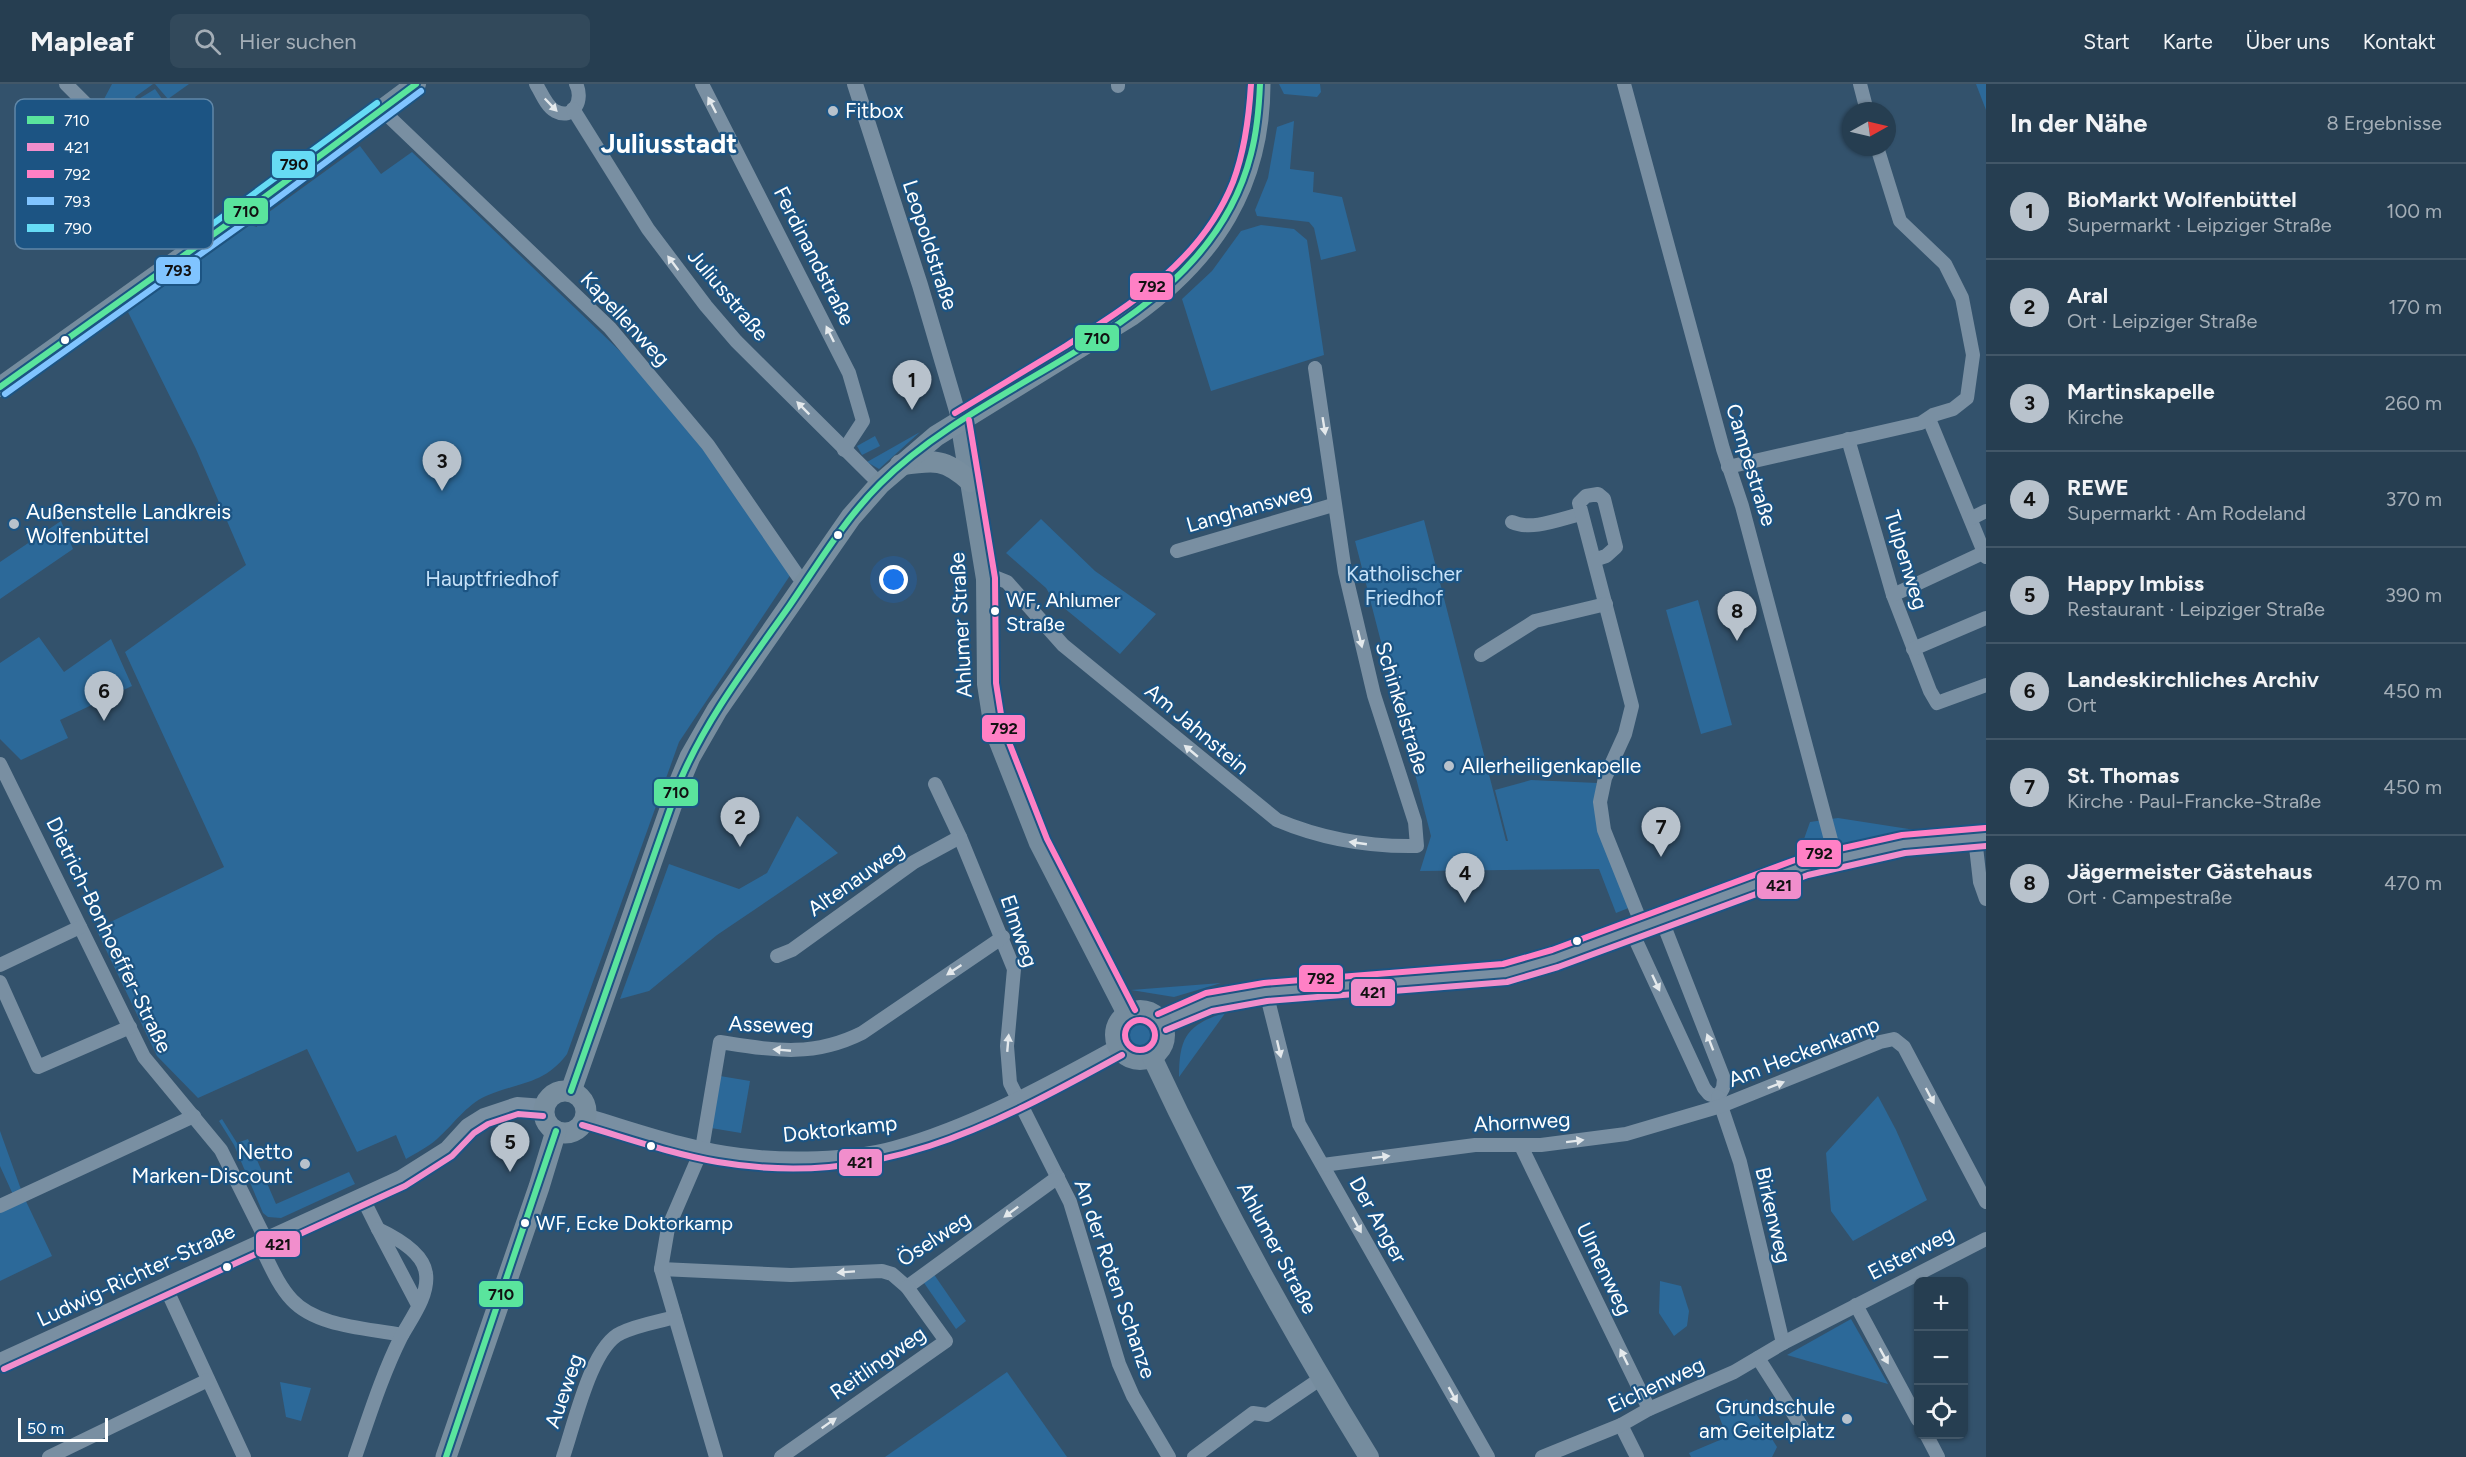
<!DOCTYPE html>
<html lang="de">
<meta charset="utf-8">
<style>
:root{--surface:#263e51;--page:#32495b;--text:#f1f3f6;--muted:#a4aeb7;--line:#425768;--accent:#b8c2cc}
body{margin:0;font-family:Figtree,sans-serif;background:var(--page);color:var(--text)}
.controls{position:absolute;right:18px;bottom:18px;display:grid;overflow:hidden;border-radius:9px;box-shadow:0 2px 4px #0004}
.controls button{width:54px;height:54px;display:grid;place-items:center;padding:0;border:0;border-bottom:2px solid var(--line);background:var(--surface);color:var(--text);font:30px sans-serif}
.compass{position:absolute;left:1842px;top:18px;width:54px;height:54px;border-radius:50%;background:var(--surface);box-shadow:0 2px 4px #0004;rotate:82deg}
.scale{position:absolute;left:18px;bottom:15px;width:90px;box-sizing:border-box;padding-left:6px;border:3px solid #fff;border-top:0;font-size:16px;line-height:21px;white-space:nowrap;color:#fff;-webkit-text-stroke:4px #1c5483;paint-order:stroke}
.you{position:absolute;left:894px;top:496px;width:21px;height:21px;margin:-15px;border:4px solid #fff;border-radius:50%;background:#1a73e8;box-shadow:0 0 0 9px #1a73e833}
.badge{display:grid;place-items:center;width:39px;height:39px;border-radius:50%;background:var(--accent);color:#111;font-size:20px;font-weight:700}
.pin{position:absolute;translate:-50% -50px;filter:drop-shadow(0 2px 3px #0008)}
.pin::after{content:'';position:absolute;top:32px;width:21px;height:18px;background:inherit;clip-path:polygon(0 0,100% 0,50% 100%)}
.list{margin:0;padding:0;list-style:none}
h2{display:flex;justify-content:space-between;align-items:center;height:78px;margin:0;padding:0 24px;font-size:26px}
h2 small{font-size:20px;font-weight:400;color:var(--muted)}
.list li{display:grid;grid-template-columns:39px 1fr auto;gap:18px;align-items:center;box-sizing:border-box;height:96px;padding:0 24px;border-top:2px solid var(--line)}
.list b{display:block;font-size:22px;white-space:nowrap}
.list p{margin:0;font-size:20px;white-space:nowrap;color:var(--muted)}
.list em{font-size:20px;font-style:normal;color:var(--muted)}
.icon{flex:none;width:33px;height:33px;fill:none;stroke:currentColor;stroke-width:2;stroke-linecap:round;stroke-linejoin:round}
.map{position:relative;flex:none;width:1986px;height:1373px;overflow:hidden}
header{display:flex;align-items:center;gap:36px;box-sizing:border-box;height:84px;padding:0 30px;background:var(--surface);border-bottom:2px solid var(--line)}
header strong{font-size:28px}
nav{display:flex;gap:33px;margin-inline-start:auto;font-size:21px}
.search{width:420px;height:54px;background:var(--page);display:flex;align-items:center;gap:15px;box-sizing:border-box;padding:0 21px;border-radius:9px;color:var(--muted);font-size:22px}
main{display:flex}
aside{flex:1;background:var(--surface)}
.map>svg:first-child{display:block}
</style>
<header>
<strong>Mapleaf</strong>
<div class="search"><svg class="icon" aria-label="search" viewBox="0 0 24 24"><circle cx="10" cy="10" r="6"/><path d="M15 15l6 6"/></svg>Hier suchen</div>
<nav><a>Start</a><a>Karte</a><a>Über uns</a><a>Kontakt</a></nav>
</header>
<main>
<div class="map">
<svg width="1986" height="1373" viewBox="0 0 1986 1373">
<rect width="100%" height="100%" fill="#33526c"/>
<g fill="#2c6999">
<polygon points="112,0 153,0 135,13 137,16 155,5 171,28 135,55 98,19 103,17"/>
<polygon points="155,0 189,0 168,15"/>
<polygon points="1279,0 1320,0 1321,8 1317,13 1284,10"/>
<polygon points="1976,0 1986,0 1986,26"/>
<polygon points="1294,37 1290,85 1314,88 1313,108 1342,113 1356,167 1321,176 1314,144 1309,138 1257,132 1255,126 1268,94 1277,43"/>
<path d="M360,62L381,90L412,68L622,269L704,363L791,490L679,658L567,970C544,1001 518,998 486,1012C466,1021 453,1041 437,1055C428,1063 416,1069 406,1075L396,1051L357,1068L307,965L198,1014L157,972L96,845L224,783L125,568L246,481L196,365L128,228L250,141L257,143L258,136Z"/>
<polygon points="1261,141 1294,145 1307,156 1324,271 1211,307 1182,215 1212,187 1241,147"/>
<polygon points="920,348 879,385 867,378"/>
<polygon points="875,352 880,362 862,371 857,362"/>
<polygon points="1041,435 1095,487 1156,530 1120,570 1052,514 1046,504 1006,469"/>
<polygon points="1424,436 1506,757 1508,757 1495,706 1531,696 1597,699 1594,718 1631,823 1616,829 1599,785 1420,787 1431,752 1355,457"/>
<polygon points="61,437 73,465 0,515 0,478"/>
<polygon points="1698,516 1732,641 1701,650 1666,526"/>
<polygon points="39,553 64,588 111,555 132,602 60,636 68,654 21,676 0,655 0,579"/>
<polygon points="797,732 838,769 717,851 649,907 620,915 669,780 739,805 767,789"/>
<polygon points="1838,734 1941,750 1891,753 1798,772 1810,738"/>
<polygon points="1221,899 1174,913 1131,906"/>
<path d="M1226,928L1179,993C1179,951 1188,941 1226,928Z"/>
<circle cx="1141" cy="950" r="17"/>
<polygon points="714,991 750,997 741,1049 705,1043"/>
<polygon points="1878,1012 1896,1046 1927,1116 1853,1157 1831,1127 1826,1069"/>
<polygon points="222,1035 237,1059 248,1055 276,1120 349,1088 355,1100 281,1134 268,1133 263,1129 234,1061 219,1037"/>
<polygon points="0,1047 23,1111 52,1172 0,1197 0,1122 15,1115 0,1082"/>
<polygon points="933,1189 966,1237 956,1245 922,1196"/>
<polygon points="1660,1197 1681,1202 1689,1227 1687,1242 1674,1252 1659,1229"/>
<polygon points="1851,1235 1888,1300 1787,1271"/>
<polygon points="1007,1288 1067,1373 885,1373"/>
<polygon points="280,1298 311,1304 301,1337 286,1333"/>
<polygon points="1747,1315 1777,1363 1772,1373 1691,1373 1689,1369 1727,1353 1719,1332"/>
</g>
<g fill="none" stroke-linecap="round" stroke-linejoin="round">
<g stroke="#798fa2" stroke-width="14">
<polyline points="66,0 215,149"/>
<path d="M536,0C541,8 546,22 555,27C574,37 584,15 576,0"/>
<polyline points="702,0 849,289 863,337 844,366"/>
<polyline points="1624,0 1723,365 1742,422 1831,756 1834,774"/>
<polyline points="1860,0 1867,27"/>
<polyline points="1118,2 1118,0"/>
<polyline points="573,25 648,145 706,222 736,257 880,400"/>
<polyline points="382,26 610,244 708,361 798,492 806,498"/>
<polyline points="1929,335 1986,473"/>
<polyline points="1848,355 1893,511 1930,607 1937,619 1986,601"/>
<polyline points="1728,383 1921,339 1933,331 1953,325 1967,314 1973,271 1962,214 1945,180 1900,137 1877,63"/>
<polyline points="1972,434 1986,427"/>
<path d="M1512,438C1532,447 1560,435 1581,430"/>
<polyline points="1177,467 1333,421"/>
<polyline points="1594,476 1606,472 1616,463 1604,415 1598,410 1586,412 1579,419 1632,622 1625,650 1605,694 1600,718 1604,746 1642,841"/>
<path d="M986,495L997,494L1007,498L1063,561L1277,736C1322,755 1368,763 1417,762L1415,738L1374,611L1345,488L1315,284"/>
<polyline points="1893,511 1985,468"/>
<polyline points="1913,565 1986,534"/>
<polyline points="1481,571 1535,537 1606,520"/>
<polyline points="0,680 144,973 221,1066 266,1156"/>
<polyline points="935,700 960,753 1014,885 1007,962 1010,999 1070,1118 1119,1280 1133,1312 1169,1373"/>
<polyline points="1975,754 1980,798 1986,815"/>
<polyline points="1661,834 1724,995 1723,1004 1718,1013"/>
<polyline points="1631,846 1704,1004 1709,1010 1718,1013"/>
<polyline points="777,872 792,866 914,778 960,753"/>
<polyline points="0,881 80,843"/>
<polyline points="0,898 38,983 130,943"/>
<polyline points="1266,908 1299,1040 1488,1373"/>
<polyline points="1718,1013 1740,1078 1783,1259"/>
<polyline points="1521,1062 1649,1325"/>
<polyline points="1323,1081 1475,1061 1541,1061 1626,1050 1721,1022 1880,958 1894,955 1904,963 1986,1118"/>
<polyline points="362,1113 378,1145"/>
<polyline points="0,1122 194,1032"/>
<path d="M259,1159C269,1178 277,1200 292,1216C317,1243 368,1244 402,1251"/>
<polyline points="661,1185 791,1191 882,1187 892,1190 907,1203 1058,1093"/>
<polyline points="165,1202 244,1373"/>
<polyline points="1856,1221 1918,1336"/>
<polyline points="1758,1274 1802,1343"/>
<polyline points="1621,1341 1637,1373"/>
<polyline points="1926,1350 1938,1373"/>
<polyline points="49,1373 208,1296"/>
<path d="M355,1373C369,1333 382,1291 401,1253C410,1236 429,1212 426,1190C424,1169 395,1153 378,1145L418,1221"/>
<path d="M563,1373C574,1342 591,1262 621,1249C637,1241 657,1238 675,1233"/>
<path d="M716,1373L661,1185L668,1144L702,1065L720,958C772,966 812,974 862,949L1003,853"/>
<polyline points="781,1373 946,1257 907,1203"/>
<polyline points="1194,1373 1253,1329 1267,1331 1320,1295"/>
<polyline points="1542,1373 1621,1341 1649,1325 1734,1288 1783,1259 1986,1155"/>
</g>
<g stroke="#798fa2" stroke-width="16">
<polyline points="855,0 920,201 960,337"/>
<polyline points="1162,938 1209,918 1266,908 1505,889 1555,875 1805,782 1904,760 1986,753"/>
<path d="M585,1032C636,1047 688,1066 740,1072C785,1078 850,1077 894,1065C973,1043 1047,1002 1118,963"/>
<polyline points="0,1277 401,1094 447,1065 468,1042 484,1032 517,1021 544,1023"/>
</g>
<g stroke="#758c9e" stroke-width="20">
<polyline points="0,303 246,127 416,0"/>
<polyline points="960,337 986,495 987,600 994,645 1039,759 1127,930"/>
<circle cx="1140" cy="951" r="25"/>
<path d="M1152,973C1216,1110 1289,1244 1369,1373"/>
</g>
<g stroke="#788e9f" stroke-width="21">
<path d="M900,381C934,376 945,374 971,398"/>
<circle cx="565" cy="1028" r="21"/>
<path d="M571,1007L680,697L690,673L717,626L851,433L880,400L936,352L1132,231C1213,173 1260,101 1260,0"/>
<polyline points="446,1373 539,1103 556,1047"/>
</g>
<defs>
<g id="bus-1">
<polyline points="0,303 246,127 416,0"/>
<path d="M571,1007L680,697C707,633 750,578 790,521C818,480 844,436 880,400C994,285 1207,245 1251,70C1257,47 1259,24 1260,0"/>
<polyline points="446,1373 556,1047"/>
</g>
<g id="bus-2">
<polyline points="1166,946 1212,927 1267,917 1507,898 1558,883 1808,791 1905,769 1986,762"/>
<path d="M582,1041C627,1054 672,1070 718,1078C876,1105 989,1044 1122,971"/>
<polyline points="4,1285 405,1102 452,1072 474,1049 488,1040 518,1030 543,1032"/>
</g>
<g id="bus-3">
<path d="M955,329C991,307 1028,285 1064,263C1132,220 1202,176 1233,98C1245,66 1249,34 1251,0"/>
<polyline points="969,336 995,494 996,599 1003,643 1047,755 1135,926"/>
<polyline points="1158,930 1206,909 1264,899 1503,880 1552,866 1803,773 1902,751 1985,744"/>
<circle cx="1140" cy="951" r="15"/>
</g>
<polyline id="bus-4" points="5,310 251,134 421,7"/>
<polyline id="bus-5" points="210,142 377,19"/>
</defs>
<use href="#bus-1" stroke="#1c5483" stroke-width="10"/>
<use href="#bus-2" stroke="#1c5483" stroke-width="10"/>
<use href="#bus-3" stroke="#1c5483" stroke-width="10"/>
<use href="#bus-4" stroke="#1c5483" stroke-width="10"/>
<use href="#bus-5" stroke="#1c5483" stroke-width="10"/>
<use href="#bus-1" stroke="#5ae49d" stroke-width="6"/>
<use href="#bus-2" stroke="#f18ecc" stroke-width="6"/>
<use href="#bus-3" stroke="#ff80c5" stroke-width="6"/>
<use href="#bus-4" stroke="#80c4ff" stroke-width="6"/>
<use href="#bus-5" stroke="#66dbf5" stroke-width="6"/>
</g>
<defs><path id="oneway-solid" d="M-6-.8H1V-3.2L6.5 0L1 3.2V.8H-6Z" transform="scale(1.5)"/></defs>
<g fill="#e4e9ec">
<use href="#oneway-solid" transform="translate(551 21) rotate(46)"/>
<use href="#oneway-solid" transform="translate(712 21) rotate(-117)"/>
<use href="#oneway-solid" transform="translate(673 179) rotate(-127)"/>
<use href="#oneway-solid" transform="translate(830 250) rotate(-116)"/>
<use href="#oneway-solid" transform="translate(803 324) rotate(-135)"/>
<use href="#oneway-solid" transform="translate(1324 342) rotate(81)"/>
<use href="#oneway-solid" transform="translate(1360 555) rotate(76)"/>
<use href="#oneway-solid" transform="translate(1191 667) rotate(-140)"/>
<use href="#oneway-solid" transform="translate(1358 759) rotate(-172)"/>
<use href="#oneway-solid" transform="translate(954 886) rotate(146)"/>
<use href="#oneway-solid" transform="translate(1656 899) rotate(65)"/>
<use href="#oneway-solid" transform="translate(1710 958) rotate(-111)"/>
<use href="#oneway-solid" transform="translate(1008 959) rotate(-85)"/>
<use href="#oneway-solid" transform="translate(1279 965) rotate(77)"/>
<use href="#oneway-solid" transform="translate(782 966) rotate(-175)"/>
<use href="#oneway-solid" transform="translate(1776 1001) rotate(-21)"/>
<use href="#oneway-solid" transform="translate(1930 1012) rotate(62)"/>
<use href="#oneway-solid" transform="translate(1575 1057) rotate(-7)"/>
<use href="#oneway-solid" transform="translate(1381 1073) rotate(-7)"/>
<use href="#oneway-solid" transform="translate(1011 1128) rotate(143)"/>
<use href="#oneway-solid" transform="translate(1357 1141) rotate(61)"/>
<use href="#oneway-solid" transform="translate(846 1188) rotate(176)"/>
<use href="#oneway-solid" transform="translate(1884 1272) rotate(61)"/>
<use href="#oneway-solid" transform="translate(1624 1273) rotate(-116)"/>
<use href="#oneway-solid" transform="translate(1453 1311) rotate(61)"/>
<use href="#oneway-solid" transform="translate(829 1339) rotate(-35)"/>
</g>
<g fill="#b8c2cc" stroke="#1c5483" stroke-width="2">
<circle cx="833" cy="27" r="6"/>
<circle cx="14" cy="440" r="6"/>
<circle cx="1449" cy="682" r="6"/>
<circle cx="305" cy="1080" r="6"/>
<circle cx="1847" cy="1335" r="6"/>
</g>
<g fill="#fff" stroke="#1c5483" stroke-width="2">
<circle cx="65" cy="256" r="5"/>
<circle cx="838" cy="451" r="5"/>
<circle cx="995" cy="527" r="5"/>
<circle cx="1577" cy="857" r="5"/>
<circle cx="651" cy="1062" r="5"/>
<circle cx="525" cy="1139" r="5"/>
<circle cx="227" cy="1183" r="5"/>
</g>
<g text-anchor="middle" stroke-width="4.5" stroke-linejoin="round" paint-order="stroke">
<g font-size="20" fill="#fff" stroke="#1c5483" text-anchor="start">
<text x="1006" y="523">WF, Ahlumer<tspan x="1006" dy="24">Straße</tspan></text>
<text x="536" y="1146">WF, Ecke Doktorkamp</text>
</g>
<g font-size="21" fill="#fff" stroke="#1c5483" text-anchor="start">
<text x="845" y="34">Fitbox</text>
<text x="26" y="435">Außenstelle Landkreis<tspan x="26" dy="24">Wolfenbüttel</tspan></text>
<text x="1461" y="689">Allerheiligenkapelle</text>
<text x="293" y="1075" text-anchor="end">Netto<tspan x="293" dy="24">Marken-Discount</tspan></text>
<text x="1835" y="1330" text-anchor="end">Grundschule<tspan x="1835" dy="24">am Geitelplatz</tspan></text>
</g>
<g font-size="21" fill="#fff" stroke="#1c5483">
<text transform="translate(930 161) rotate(72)" y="7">Leopoldstraße</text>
<text transform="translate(814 172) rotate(63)" y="7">Ferdinandstraße</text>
<text transform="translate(728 211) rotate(50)" y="7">Juliusstraße</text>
<text transform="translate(625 235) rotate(47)" y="7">Kapellenweg</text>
<text transform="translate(1751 381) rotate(73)" y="7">Campestraße</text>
<text transform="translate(1249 424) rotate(-16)" y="7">Langhansweg</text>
<text transform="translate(1906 476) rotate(73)" y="7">Tulpenweg</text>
<text transform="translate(961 541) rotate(-93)" y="7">Ahlumer Straße</text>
<text transform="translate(1402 624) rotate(73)" y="7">Schinkelstraße</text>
<text transform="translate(1197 645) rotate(40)" y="7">Am Jahnstein</text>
<text transform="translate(856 795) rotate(-35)" y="7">Altenauweg</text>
<text transform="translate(1019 847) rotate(71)" y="7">Elmweg</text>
<text transform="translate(109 851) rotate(64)" y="7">Dietrich-Bonhoeffer-Straße</text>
<text transform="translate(771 941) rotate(2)" y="7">Asseweg</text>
<text transform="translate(1804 968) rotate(-21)" y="7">Am Heckenkamp</text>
<text transform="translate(1522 1038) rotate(-3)" y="7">Ahornweg</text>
<text transform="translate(840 1045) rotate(-6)" y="7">Doktorkamp</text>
<text transform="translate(1773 1131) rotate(77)" y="7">Birkenweg</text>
<text transform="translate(1378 1136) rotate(61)" y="7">Der Anger</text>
<text transform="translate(934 1155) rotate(-33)" y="7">Öselweg</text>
<text transform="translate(1277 1164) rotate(62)" y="7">Ahlumer Straße</text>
<text transform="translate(1911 1169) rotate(-27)" y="7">Elsterweg</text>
<text transform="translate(1604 1185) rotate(64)" y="7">Ulmenweg</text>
<text transform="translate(136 1191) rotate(-25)" y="7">Ludwig-Richter-Straße</text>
<text transform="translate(1115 1195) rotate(71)" y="7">An der Roten Schanze</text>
<text transform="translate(878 1279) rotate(-35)" y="7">Reitlingweg</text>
<text transform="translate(1656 1301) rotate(-25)" y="7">Eichenweg</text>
<text transform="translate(564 1307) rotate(-71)" y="7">Aueweg</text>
</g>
<g font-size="21" fill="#c7e2f8" stroke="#1c5483">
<text x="1404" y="497">Katholischer<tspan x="1404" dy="24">Friedhof</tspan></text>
<text x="492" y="502">Hauptfriedhof</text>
</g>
<g font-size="27" font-weight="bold" fill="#fff" stroke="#1c5483">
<text x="669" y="69">Juliusstadt</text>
</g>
</g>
<rect x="15" y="15" width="198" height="150" rx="9" fill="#1c5483" stroke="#6087a8" stroke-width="1.5"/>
<rect x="27" y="32" width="27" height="8" fill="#5ae49d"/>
<rect x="27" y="59" width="27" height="8" fill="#f18ecc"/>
<rect x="27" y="86" width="27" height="8" fill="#ff80c5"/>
<rect x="27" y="113" width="27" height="8" fill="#80c4ff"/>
<rect x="27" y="140" width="27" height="8" fill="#66dbf5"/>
<g font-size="16" fill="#fff">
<text x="64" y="42">710</text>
<text x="64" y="69">421</text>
<text x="64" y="96">792</text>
<text x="64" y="123">793</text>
<text x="64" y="150">790</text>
</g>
<g stroke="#1c5483" stroke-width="2">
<rect x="271" y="66" width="45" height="29" rx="6" fill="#66dbf5"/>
<rect x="223" y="113" width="46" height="28" rx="6" fill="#5ae49d"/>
<rect x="155" y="172" width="46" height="29" rx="6" fill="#80c4ff"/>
<rect x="1129" y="188" width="45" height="29" rx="6" fill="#ff80c5"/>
<rect x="1074" y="240" width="46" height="28" rx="6" fill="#5ae49d"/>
<rect x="981" y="630" width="45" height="29" rx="6" fill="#ff80c5"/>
<rect x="653" y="694" width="46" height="29" rx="6" fill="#5ae49d"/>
<rect x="1796" y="755" width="46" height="29" rx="6" fill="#ff80c5"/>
<rect x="1756" y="787" width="46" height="29" rx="6" fill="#f18ecc"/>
<rect x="1298" y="880" width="46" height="29" rx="6" fill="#ff80c5"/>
<rect x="1350" y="894" width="46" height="29" rx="6" fill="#f18ecc"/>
<rect x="838" y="1064" width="45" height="29" rx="6" fill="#f18ecc"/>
<rect x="255" y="1146" width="46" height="28" rx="6" fill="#f18ecc"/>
<rect x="478" y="1196" width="46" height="28" rx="6" fill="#5ae49d"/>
</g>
<g font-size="16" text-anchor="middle" font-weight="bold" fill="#111">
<text x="294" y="86">790</text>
<text x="246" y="133">710</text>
<text x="178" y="192">793</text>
<text x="1152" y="208">792</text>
<text x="1097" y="260">710</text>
<text x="1004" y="650">792</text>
<text x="676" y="714">710</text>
<text x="1819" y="775">792</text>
<text x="1779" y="807">421</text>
<text x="1321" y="900">792</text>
<text x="1373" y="914">421</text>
<text x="860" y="1084">421</text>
<text x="278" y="1166">421</text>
<text x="501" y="1216">710</text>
</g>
</svg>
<div class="controls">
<button>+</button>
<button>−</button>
<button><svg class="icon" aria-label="locate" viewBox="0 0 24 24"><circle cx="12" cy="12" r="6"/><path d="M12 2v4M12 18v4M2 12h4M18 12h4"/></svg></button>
</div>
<svg class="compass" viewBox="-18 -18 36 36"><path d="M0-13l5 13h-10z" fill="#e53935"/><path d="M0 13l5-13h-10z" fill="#a4aeb7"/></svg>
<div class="scale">50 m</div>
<div class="you"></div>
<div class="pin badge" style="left:912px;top:326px">1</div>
<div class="pin badge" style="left:740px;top:763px">2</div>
<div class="pin badge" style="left:442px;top:407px">3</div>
<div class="pin badge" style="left:1465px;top:819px">4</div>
<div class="pin badge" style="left:510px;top:1088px">5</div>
<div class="pin badge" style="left:104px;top:637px">6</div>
<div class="pin badge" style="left:1661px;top:773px">7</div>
<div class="pin badge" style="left:1737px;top:557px">8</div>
</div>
<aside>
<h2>In der Nähe<small>8 Ergebnisse</small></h2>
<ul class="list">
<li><span class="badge">1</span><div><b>BioMarkt Wolfenbüttel</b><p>Supermarkt · Leipziger Straße</p></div><em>100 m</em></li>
<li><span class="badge">2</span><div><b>Aral</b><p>Ort · Leipziger Straße</p></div><em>170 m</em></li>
<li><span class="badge">3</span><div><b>Martinskapelle</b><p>Kirche</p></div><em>260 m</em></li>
<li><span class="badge">4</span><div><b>REWE</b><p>Supermarkt · Am Rodeland</p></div><em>370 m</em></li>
<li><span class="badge">5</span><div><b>Happy Imbiss</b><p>Restaurant · Leipziger Straße</p></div><em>390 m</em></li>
<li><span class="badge">6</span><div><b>Landeskirchliches Archiv</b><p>Ort</p></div><em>450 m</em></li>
<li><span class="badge">7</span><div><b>St. Thomas</b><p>Kirche · Paul-Francke-Straße</p></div><em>450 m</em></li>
<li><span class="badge">8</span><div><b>Jägermeister Gästehaus</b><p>Ort · Campestraße</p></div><em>470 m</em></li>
</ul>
</aside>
</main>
